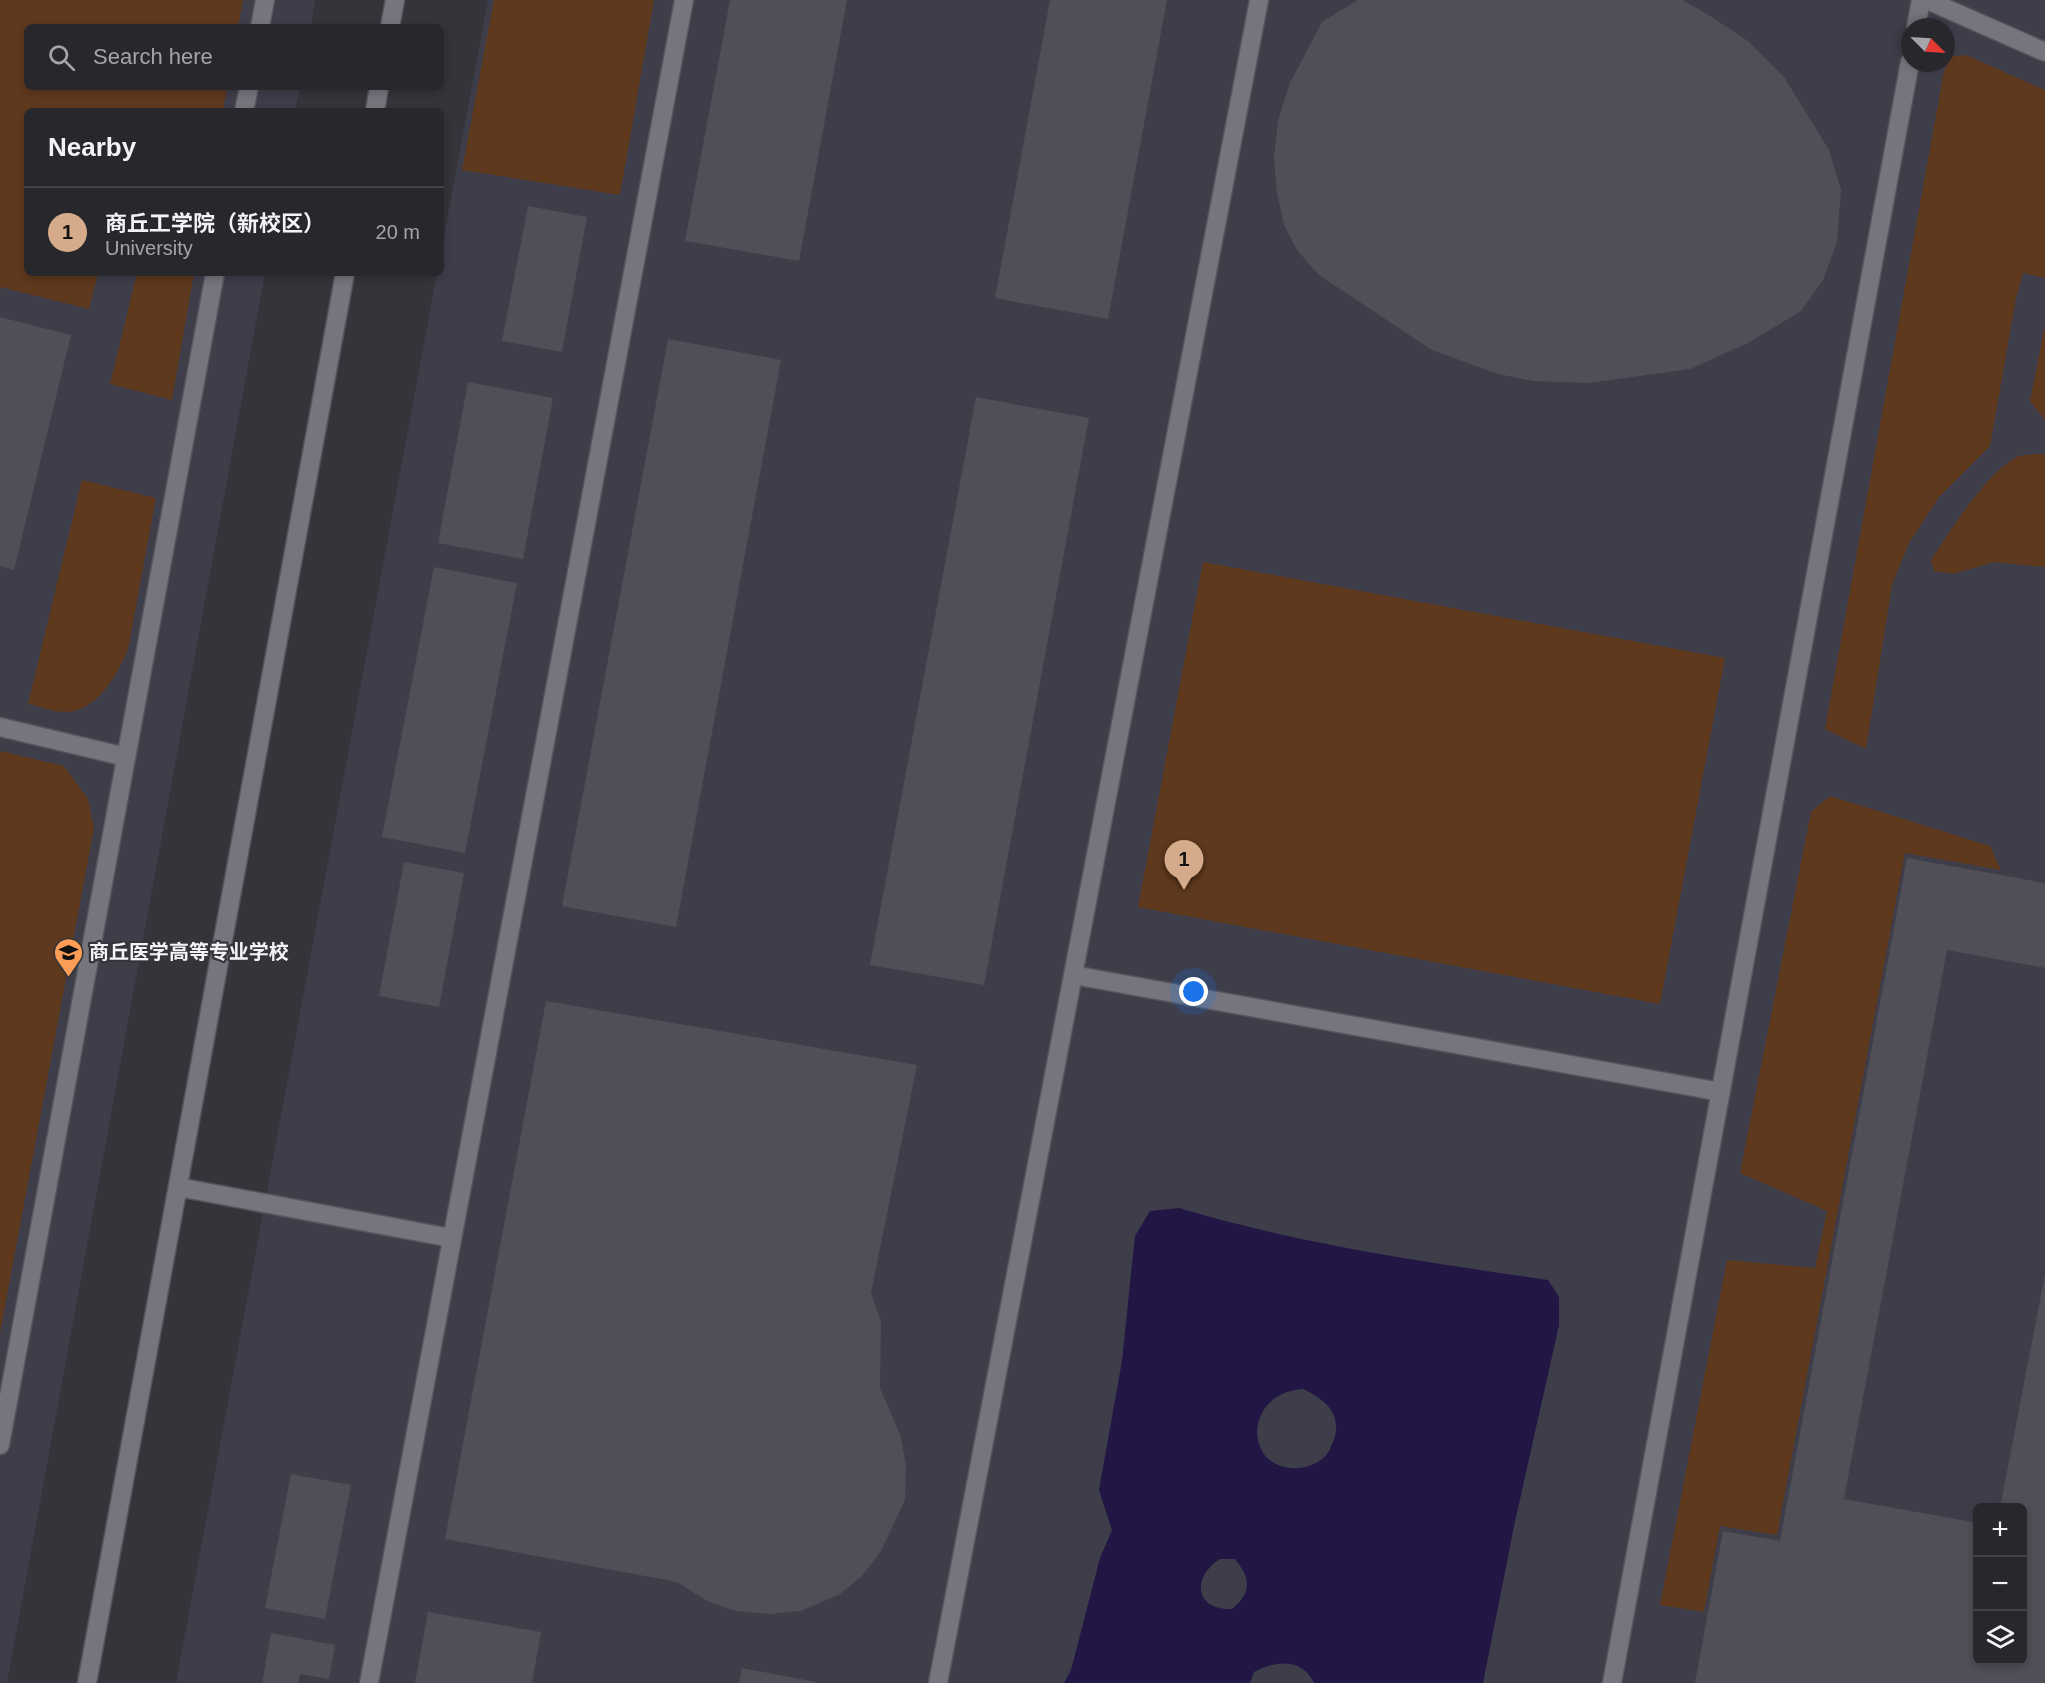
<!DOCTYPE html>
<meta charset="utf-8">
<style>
:root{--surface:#27272c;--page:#2f2f34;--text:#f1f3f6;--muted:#a4a5a9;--line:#434448;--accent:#d6ab8b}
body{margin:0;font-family:Arial,"Noto Sans SC",sans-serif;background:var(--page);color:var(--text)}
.controls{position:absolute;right:18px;bottom:18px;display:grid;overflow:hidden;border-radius:9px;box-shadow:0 3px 9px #0003}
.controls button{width:54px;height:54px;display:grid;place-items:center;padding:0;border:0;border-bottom:2px solid var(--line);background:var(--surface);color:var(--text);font:30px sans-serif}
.compass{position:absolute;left:1901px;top:18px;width:54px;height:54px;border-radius:50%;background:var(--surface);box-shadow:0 3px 9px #0003;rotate:114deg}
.you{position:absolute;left:1194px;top:992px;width:21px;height:21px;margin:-15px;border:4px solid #fff;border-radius:50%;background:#1a73e8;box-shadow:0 0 0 9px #1a73e833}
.badge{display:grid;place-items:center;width:39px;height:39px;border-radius:50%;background:var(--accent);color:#111;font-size:20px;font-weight:700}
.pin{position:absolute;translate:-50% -50px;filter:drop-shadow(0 2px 3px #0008)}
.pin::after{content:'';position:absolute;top:32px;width:21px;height:18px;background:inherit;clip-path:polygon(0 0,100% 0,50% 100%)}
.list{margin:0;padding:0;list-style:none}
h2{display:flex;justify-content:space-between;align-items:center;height:78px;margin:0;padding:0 24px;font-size:26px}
h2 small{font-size:20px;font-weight:400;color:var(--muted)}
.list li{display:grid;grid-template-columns:39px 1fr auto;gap:18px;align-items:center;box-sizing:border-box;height:90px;padding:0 24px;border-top:2px solid var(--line)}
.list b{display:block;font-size:22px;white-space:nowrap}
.list p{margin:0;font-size:20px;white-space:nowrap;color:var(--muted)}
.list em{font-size:20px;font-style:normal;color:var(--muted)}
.icon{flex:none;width:33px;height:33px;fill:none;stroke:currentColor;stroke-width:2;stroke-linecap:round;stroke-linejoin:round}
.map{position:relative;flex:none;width:2045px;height:1683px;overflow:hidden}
.search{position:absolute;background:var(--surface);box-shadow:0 3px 9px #0003;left:24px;top:24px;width:420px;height:66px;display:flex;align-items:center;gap:15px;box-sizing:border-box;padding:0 21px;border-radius:9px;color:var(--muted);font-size:22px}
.panel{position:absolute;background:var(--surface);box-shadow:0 3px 9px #0003;left:24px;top:108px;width:420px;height:168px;border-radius:9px}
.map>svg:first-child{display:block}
</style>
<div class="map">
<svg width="2045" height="1683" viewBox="0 0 2045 1683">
<rect width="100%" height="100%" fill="#34343b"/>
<g fill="#3e3d4a" fill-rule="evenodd">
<polygon points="0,0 315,0 311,27 27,27 27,87 300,87 295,111 27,111 27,273 265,273 7,1683 0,1683"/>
<path d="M488,0H2045V1683H176L437,273H441V252ZM1910,27H1946V63H1910ZM1978,1508H2022V1660H1978Z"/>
</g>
<g fill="#5f391e">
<polygon points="0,0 243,0 238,27 27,27 27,87 227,87 223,111 27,111 27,273 98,273 89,309 0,287"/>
<polygon points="494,0 654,0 620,195 462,170"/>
<polygon points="1966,55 2045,90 2045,278 2023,273 2016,298 1990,446 1939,497 1909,543 1892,585 1866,749 1825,729 1944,71 1952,56"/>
<polygon points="137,273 194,273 172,400 110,384"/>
<polygon points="2045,325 2045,420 2030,401"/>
<path d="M2033,454H2045V567L1994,562L1953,574L1934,571L1931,560C1948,533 1987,473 2015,458C2019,455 2028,455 2033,454Z"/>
<path d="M82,480L156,498L128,649C118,674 96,713 64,712C53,712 39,706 28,704Z"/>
<polygon points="1203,562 1725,658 1660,1004 1138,907"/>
<polygon points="0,751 64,766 88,799 94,828 0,1333"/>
<polygon points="1830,796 1990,846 2001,870 1905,853 1777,1535 1720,1526 1704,1612 1660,1605 1727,1260 1815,1268 1827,1211 1740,1173 1811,812"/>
</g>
<path fill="#211644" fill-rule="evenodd" d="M1179,1208C1299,1244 1424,1262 1548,1280L1559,1297V1325L1514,1526L1483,1683H1314C1302,1657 1275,1661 1254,1672L1250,1683H1064L1071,1670L1100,1558L1112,1530L1099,1490L1122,1361L1135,1236L1150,1211ZM1303,1389C1325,1399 1344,1415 1333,1442C1331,1445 1330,1451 1327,1454C1320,1463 1309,1467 1299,1468C1244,1473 1241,1393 1303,1389ZM1220,1559H1235C1251,1579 1252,1592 1232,1609C1195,1611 1191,1577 1220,1559Z"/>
<g fill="#504f57">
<polygon points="730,0 847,0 799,261 685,241"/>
<polygon points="1050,0 1167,0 1108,319 995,298"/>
<polygon points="1358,0 1682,0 1707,14 1748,41 1784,77 1829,150 1841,190 1837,242 1823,280 1801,311 1748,343 1690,369 1589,383 1533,381 1498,374 1432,350 1319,275 1297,250 1284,225 1277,193 1274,158 1278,120 1290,83 1322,22"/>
<polygon points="528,206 587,217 562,352 502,341"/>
<polygon points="0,317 71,335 14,570 0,566"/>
<polygon points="668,339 781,360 676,927 562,906"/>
<polygon points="468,382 553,398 523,559 438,543"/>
<polygon points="976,397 1089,418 984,985 870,965"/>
<polygon points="434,567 517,583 465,853 382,837"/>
<polygon points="1907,858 2045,883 2045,968 1947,950 1844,1499 1978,1523 1978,1660 2022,1660 2022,1508 2000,1508 2045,1274 2045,1683 1695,1683 1723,1531 1780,1541"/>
<polygon points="404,862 464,873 439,1007 379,996"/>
<polygon points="546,1001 917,1065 871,1293 881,1322 880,1388 901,1437 906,1466 905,1500 881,1551 862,1576 840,1594 801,1611 769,1614 736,1611 707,1601 677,1582 445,1539"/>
<polygon points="291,1474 351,1485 325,1619 265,1608"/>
<polygon points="428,1612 541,1632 532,1683 415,1683"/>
<polygon points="271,1633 335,1645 329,1679 300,1674 298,1683 262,1683"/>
<polygon points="742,1668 816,1682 816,1683 739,1683"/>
</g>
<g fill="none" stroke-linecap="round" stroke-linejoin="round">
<defs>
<g id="lane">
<polyline points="1927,0 2045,52"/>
<polyline points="260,27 265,0"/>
<polyline points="1916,27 1921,0"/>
<polyline points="244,111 249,87"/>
<polyline points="0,727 126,757"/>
<polyline points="1073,975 1721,1092"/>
<polyline points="178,1187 451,1238"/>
<polyline points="0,1445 215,273"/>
<polyline points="369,1683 684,0"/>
<polyline points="938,1683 1259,0"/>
<polyline points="1612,1683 1910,62"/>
</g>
<g id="secondary">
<polyline points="390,27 395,0"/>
<polyline points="375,111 379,87"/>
<polyline points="87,1683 345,273"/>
</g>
</defs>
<use href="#lane" stroke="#54535a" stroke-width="21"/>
<use href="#secondary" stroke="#54535a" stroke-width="21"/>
<use href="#lane" stroke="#76757e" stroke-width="18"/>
<use href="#secondary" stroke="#76757e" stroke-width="18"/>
</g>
<defs>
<symbol id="university-pin" viewBox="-11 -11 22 30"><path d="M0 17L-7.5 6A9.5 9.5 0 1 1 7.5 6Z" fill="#fd9d55" stroke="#34343b"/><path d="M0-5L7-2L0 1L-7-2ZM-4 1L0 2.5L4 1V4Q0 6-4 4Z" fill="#111"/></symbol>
</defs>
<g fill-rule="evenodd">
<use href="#university-pin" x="52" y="936" width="33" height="45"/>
</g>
<g text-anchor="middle" stroke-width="4.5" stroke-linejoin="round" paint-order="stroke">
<g font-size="20" font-weight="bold" fill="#f3f3f8" stroke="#34343b" text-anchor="start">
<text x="89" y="959">商丘医学高等专业学校</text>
</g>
</g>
</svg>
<div class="controls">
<button>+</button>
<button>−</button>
<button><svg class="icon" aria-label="layers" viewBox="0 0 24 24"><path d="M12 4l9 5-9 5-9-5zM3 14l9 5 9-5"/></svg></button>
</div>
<svg class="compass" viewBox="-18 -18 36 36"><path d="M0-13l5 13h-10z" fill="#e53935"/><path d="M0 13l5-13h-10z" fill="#a4a5a9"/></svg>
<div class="you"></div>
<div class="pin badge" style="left:1184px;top:890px">1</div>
<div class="search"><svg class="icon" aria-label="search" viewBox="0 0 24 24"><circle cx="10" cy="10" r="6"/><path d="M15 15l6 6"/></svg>Search here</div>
<section class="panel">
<h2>Nearby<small></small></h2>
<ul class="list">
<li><span class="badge">1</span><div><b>商丘工学院（新校区）</b><p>University</p></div><em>20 m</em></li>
</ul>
</section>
</div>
